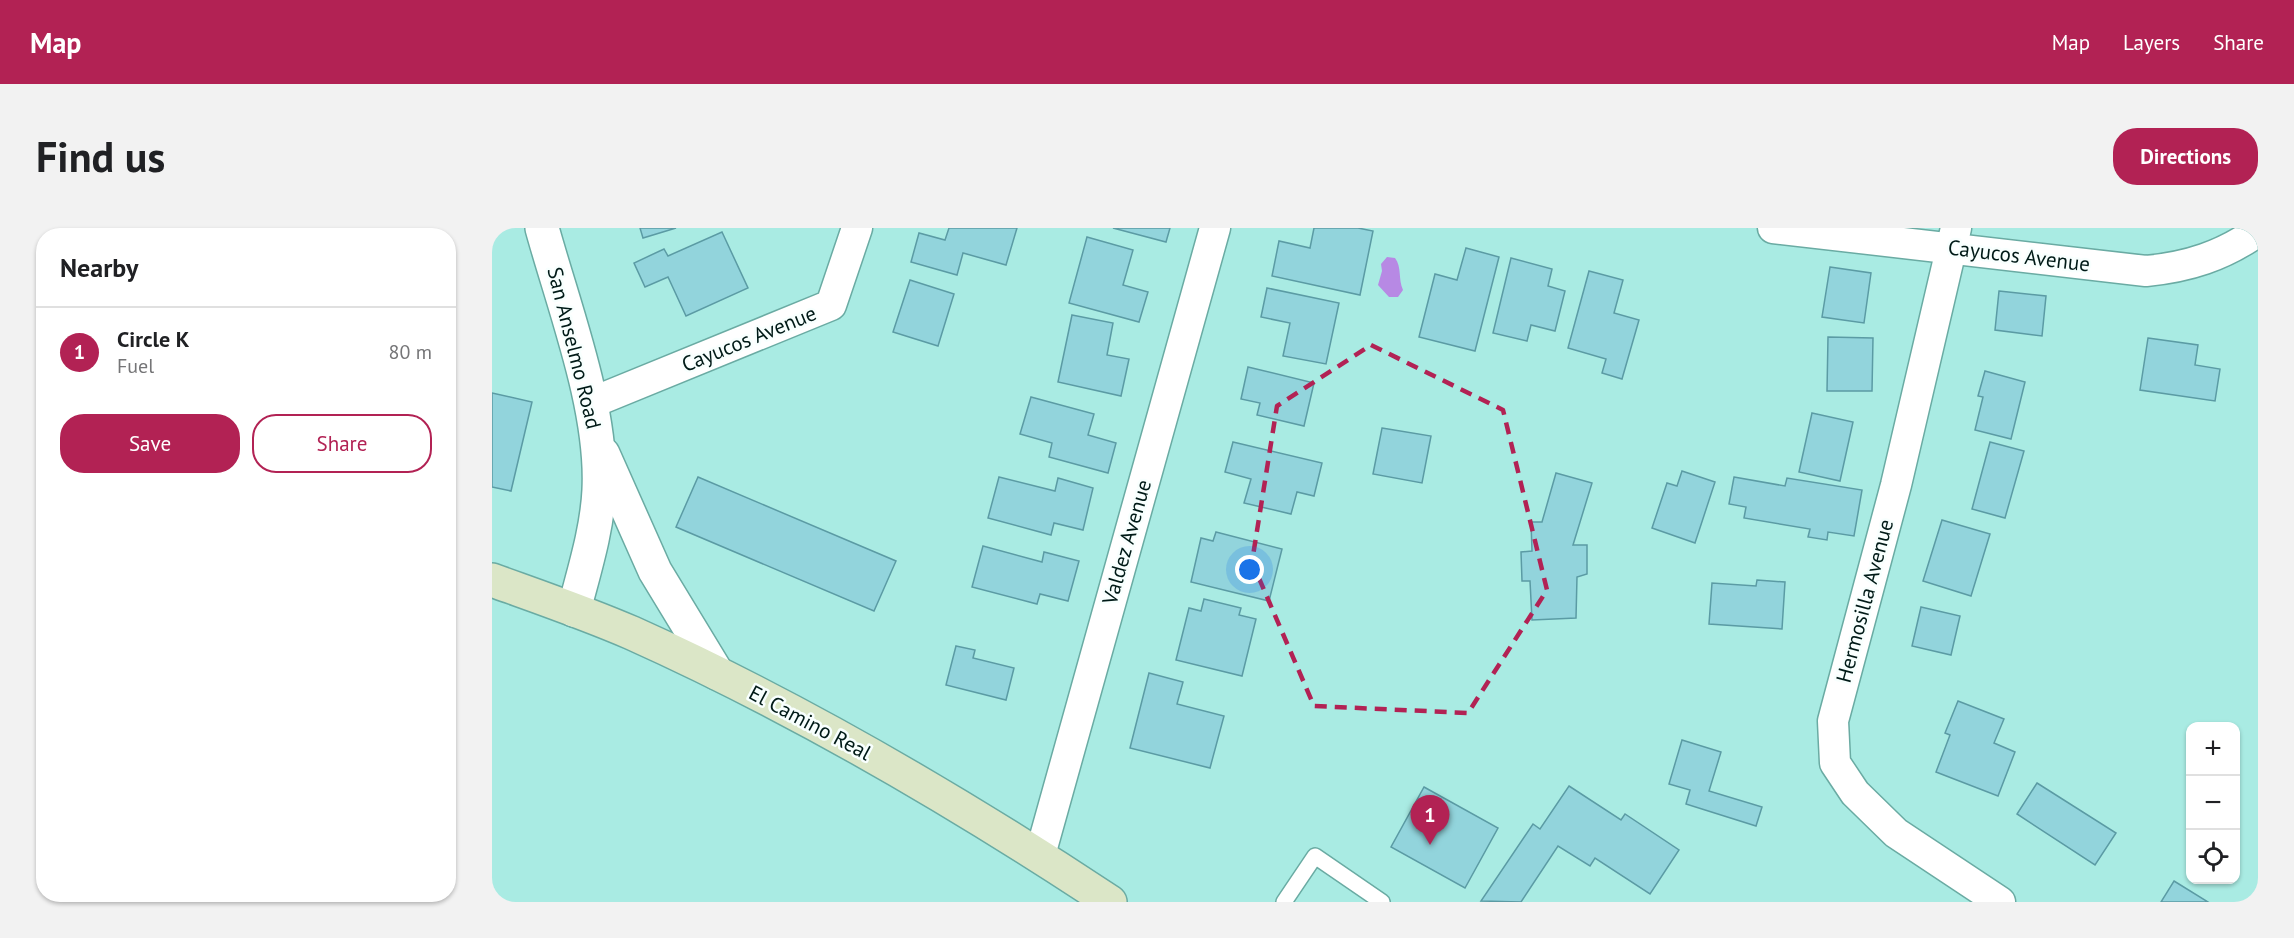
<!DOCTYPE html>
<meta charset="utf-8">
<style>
:root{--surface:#fff;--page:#f2f2f2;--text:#202124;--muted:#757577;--line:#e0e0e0;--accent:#b22254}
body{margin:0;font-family:"PT Sans",sans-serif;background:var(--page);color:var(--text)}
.controls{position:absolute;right:18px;bottom:18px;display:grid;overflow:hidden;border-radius:12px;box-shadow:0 2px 4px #0004}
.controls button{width:54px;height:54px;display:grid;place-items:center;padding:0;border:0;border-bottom:2px solid var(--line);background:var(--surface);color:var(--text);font:30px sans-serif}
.you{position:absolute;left:758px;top:342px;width:21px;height:21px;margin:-15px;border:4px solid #fff;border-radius:50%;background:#1a73e8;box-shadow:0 0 0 9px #1a73e833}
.badge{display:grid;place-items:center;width:39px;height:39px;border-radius:50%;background:var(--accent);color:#fff;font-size:20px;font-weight:700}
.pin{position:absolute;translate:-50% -50px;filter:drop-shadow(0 2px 3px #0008)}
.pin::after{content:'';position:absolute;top:32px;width:21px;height:18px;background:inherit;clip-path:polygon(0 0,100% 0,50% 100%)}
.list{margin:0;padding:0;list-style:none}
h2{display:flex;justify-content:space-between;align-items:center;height:78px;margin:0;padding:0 24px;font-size:26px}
h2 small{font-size:20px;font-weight:400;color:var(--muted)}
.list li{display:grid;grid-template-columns:39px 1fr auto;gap:18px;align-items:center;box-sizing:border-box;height:90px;padding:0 24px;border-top:2px solid var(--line)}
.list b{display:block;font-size:22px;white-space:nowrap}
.list p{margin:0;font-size:20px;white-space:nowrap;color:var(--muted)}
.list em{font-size:20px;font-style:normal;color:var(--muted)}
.actions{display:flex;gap:12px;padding:18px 24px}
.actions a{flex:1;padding:14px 0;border:2px solid var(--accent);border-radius:24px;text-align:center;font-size:21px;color:var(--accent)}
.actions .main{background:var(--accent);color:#fff}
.icon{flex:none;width:33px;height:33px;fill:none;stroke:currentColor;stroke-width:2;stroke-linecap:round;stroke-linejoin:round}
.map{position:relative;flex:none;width:1766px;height:674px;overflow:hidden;border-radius:24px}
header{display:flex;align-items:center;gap:36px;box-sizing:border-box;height:84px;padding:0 30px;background:var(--accent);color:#fff}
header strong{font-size:28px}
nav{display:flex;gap:33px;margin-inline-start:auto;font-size:21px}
.intro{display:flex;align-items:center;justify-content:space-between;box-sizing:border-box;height:144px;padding:0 36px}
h1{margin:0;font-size:42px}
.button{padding:15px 27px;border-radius:24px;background:var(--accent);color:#fff;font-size:21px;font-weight:700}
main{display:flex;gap:36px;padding:0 36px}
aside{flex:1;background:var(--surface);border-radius:24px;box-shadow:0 2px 4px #0004}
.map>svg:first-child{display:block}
</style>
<header>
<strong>Map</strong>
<nav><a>Map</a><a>Layers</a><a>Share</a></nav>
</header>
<div class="intro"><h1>Find us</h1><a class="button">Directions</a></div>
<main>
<aside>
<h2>Nearby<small></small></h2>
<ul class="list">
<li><span class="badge">1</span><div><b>Circle K</b><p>Fuel</p></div><em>80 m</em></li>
</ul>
<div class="actions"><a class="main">Save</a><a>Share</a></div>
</aside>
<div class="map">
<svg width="1766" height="674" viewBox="0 0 1766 674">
<rect width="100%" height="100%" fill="#a9ebe3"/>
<path fill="#b789e4" d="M895,29L903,30C910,39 906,51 911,62L906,69H897L886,57L890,43L889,36Z"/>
<g fill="#92d4dc" stroke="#5b9ba4" stroke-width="1.5">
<polygon points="148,0 184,0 151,10"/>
<polygon points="457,0 525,0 514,37 471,25 465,47 419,34 427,5 453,12"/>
<polygon points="621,0 678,0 674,14"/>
<polygon points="822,0 866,0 881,3 868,67 780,48 787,13 818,20"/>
<polygon points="230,4 256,60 194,88 176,49 153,59 142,35 172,21 176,28"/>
<polygon points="595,9 641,22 631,57 656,64 647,94 577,75"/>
<polygon points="974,20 1007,29 983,123 927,109 943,46 965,52"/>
<polygon points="1019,30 1060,41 1056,58 1073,63 1063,103 1039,97 1035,113 1001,105"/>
<polygon points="1338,39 1379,45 1372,95 1330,89"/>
<polygon points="1097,43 1131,52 1122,85 1147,92 1130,151 1110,145 1114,131 1076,120"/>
<polygon points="418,52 462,66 446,118 401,104"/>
<polygon points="775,60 847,75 834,136 791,128 798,95 769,89"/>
<polygon points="1507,63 1554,68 1550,108 1503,102"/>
<polygon points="580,87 621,95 615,127 637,131 629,168 566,154"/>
<polygon points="1336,109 1381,110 1380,163 1335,163"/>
<polygon points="1656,110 1706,117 1703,137 1728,141 1723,173 1648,162"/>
<polygon points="756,139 822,155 812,198 765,187 768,175 749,171"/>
<polygon points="1493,143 1533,154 1519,211 1483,202 1491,169 1486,168"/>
<polygon points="0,165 40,174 19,263 0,259"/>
<polygon points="539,169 602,186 596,207 624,215 616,245 557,229 560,215 528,206"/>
<polygon points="1320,185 1361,194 1348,253 1307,244"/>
<polygon points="890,200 939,208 930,255 881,246"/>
<polygon points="741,214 830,235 822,268 805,264 799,286 752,275 759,251 733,244"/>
<polygon points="1498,214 1532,223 1513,290 1480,281"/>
<polygon points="1190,243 1223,254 1203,315 1160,300 1175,255 1185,258"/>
<polygon points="1064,245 1100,255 1081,317 1095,317 1095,346 1085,349 1084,390 1040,392 1038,353 1030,353 1029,324 1040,323 1039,294 1050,294"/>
<polygon points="206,249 404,333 382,383 184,299"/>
<polygon points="507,249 563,263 566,250 601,260 591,302 562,295 559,307 496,290"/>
<polygon points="1242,249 1293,258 1295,250 1370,262 1362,308 1336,304 1335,312 1316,309 1318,301 1252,290 1254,279 1237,276"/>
<polygon points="1450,292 1498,306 1479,368 1431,353"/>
<polygon points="724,304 790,321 777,373 699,354 709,310 721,313"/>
<polygon points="491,318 550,334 552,324 587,333 576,373 548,366 545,376 480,359"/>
<polygon points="1265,352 1293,354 1290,401 1217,396 1220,355 1264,358"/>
<polygon points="712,371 749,380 747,387 764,391 750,448 684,432 697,380 709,383"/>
<polygon points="1429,379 1468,388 1459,427 1420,418"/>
<polygon points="464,418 483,422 481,430 522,440 514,472 454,457"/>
<polygon points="657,445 691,454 685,476 732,488 718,540 638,520"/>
<polygon points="1466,473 1512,491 1502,515 1523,524 1506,568 1444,544 1458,507 1453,505"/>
<polygon points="1190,512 1229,524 1217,563 1270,579 1264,598 1194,576 1198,562 1177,556"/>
<polygon points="1545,555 1624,605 1603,637 1525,586"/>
<polygon points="1077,558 1129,592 1133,586 1187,622 1158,666 1103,630 1098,638 1066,618 1029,674 989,673 1041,596 1048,601"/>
<polygon points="932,559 1006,600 973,660 899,619"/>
<polygon points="1682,653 1716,674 1669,674"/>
</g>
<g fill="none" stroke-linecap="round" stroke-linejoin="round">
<defs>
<polyline id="service" points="792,674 823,628 890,674"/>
<g id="minor">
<path d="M1281,0L1654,43C1696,39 1731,28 1766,3"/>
<polyline points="1464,0 1404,257 1341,493 1343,535 1363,565 1404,605 1508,674"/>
<polyline points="99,175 339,77 365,0"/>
<polyline points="548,627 723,0"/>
</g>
<g id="tertiary">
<path d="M50,0C72,80 111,180 107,262C105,303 92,343 82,382"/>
<polyline points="111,226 163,343 225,445"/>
</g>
<path id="secondary" d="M0,352C47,369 94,385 140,405C307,480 465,573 618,674"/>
</defs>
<use href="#service" stroke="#6aaba3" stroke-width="18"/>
<use href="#minor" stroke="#6aaba3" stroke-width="33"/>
<use href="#tertiary" stroke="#6aaba3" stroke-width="36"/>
<use href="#secondary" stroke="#6aaba3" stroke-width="36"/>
<use href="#service" stroke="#fff" stroke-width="15"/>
<use href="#minor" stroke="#fff" stroke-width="30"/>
<use href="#tertiary" stroke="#fff" stroke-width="33"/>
<use href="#secondary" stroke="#dbe6c7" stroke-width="33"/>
</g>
<path fill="none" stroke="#b22254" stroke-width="4.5" stroke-dasharray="12 8" stroke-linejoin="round" d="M879,117L1011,182L1055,362L976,485L822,478L760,334L785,178Z"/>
<g text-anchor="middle" stroke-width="5" stroke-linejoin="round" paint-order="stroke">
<g font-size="21" fill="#001a17" stroke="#f8fffe">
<text transform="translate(1527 28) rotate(7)" y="7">Cayucos Avenue</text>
<text transform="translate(257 111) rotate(-22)" y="7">Cayucos Avenue</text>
<text transform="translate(82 120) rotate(76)" y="7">San Anselmo Road</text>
<text transform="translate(635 314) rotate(-74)" y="7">Valdez Avenue</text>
<text transform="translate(1373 373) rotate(-75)" y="7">Hermosilla Avenue</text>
<text transform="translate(318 495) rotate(28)" y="7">El Camino Real</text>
</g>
</g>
</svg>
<div class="controls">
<button>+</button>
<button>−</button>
<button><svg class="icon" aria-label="locate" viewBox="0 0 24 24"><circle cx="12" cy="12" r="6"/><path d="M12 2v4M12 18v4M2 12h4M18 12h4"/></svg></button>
</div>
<div class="you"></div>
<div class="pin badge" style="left:938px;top:617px">1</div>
</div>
</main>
